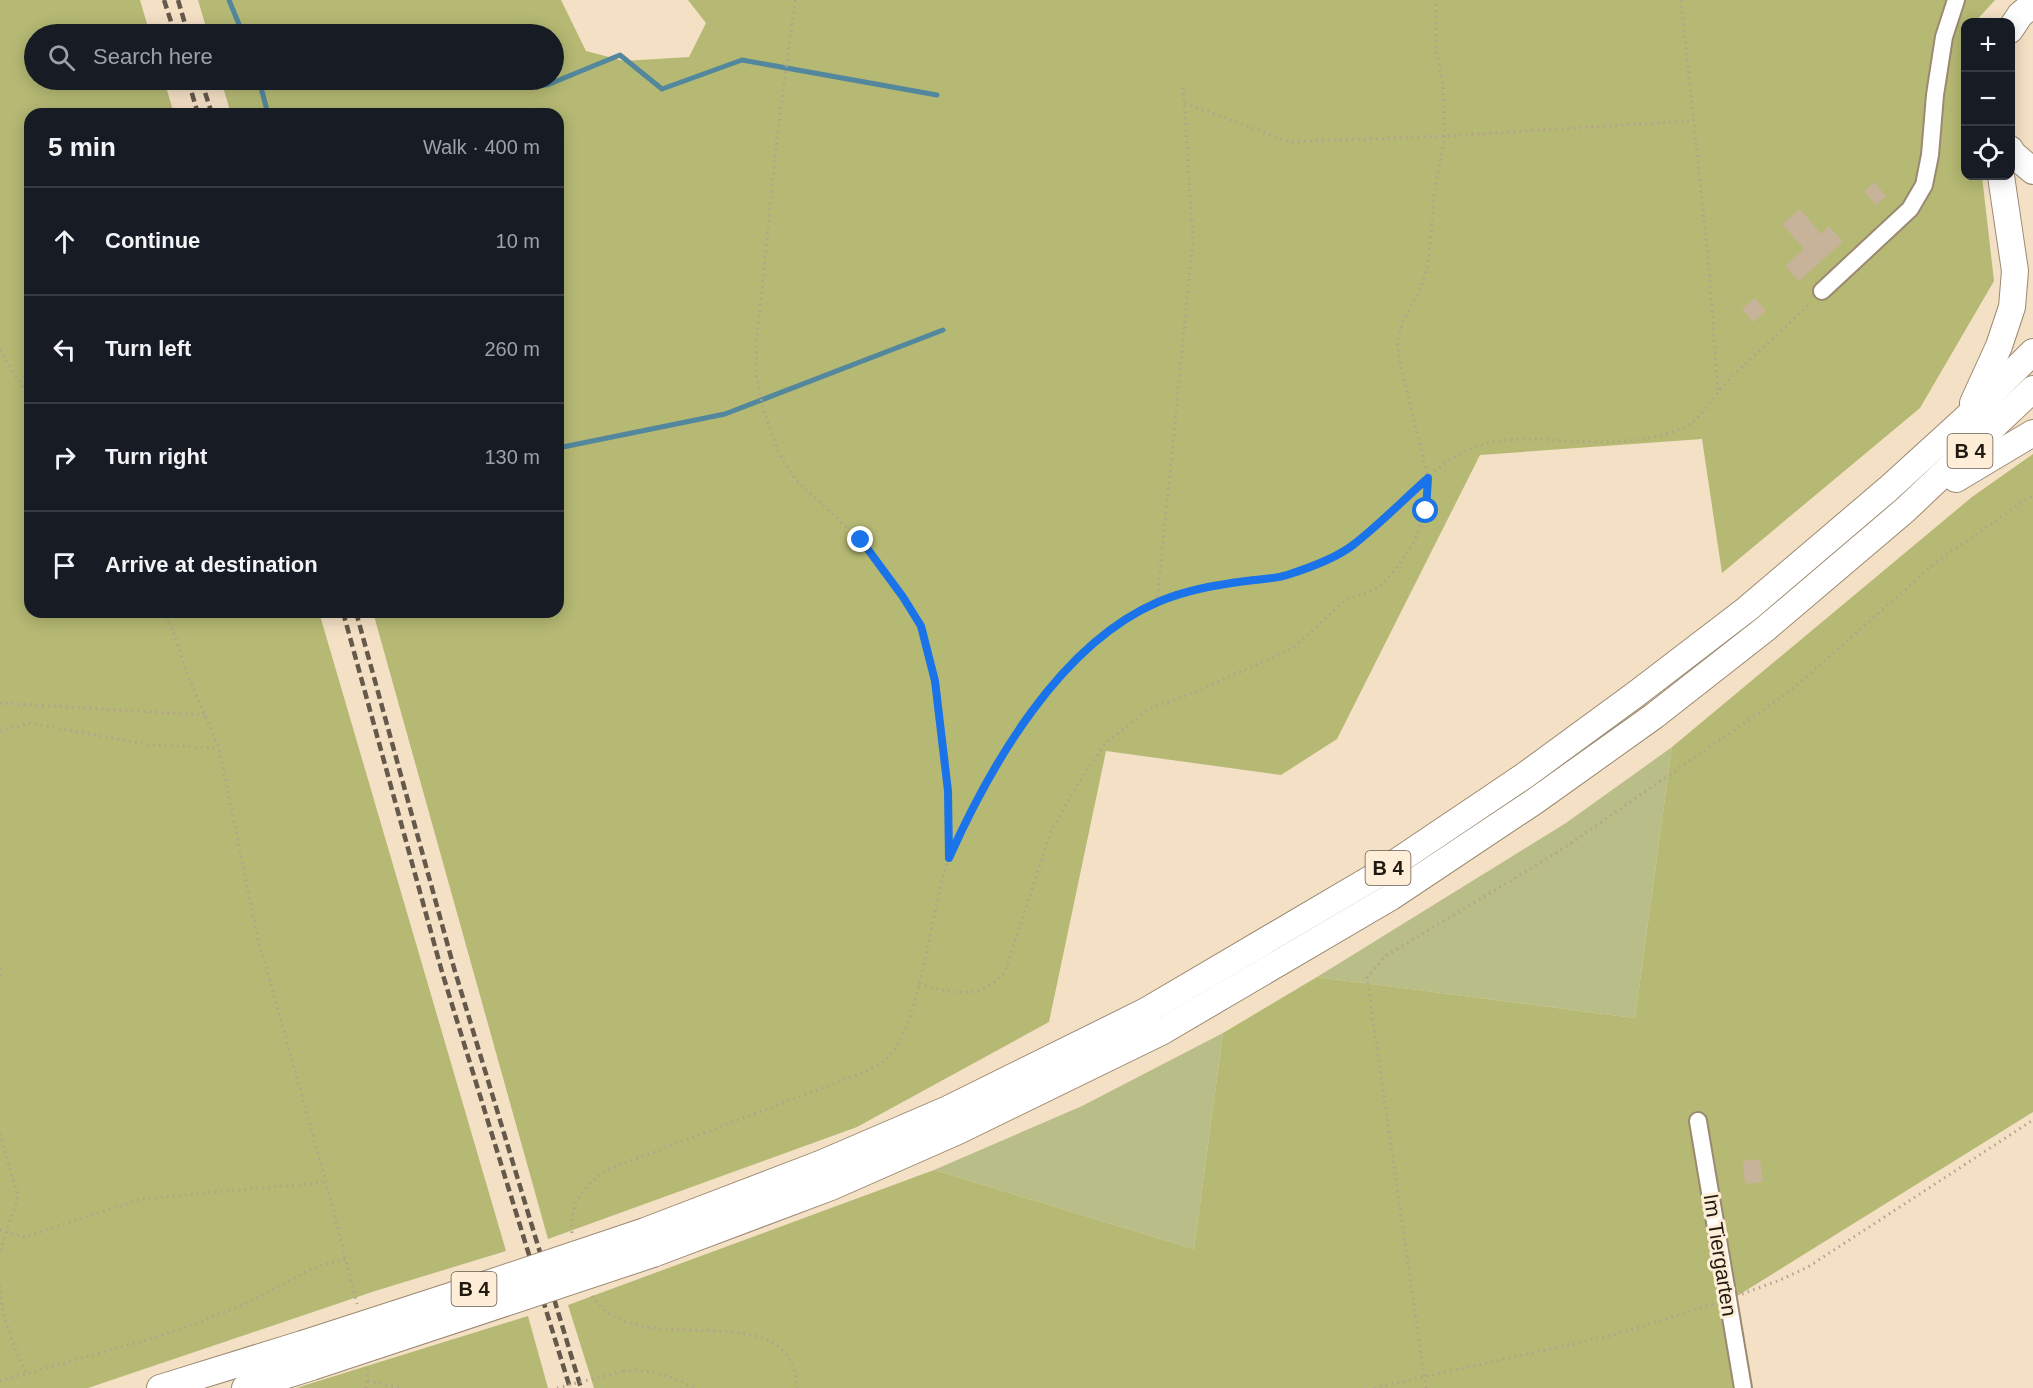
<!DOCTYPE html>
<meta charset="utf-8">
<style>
:root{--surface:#171b24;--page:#20242c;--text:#f1f3f6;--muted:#9ea1a6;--line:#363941}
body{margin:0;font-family:Arial,sans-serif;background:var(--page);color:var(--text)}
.controls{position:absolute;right:18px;top:18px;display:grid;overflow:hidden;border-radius:12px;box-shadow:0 3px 15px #0003}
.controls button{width:54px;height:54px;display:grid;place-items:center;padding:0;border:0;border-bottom:2px solid var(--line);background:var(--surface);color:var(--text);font:30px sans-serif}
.stop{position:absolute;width:18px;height:18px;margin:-14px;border:4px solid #1a73e8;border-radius:50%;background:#fff}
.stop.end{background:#1a73e8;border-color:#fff;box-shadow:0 2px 6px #0008}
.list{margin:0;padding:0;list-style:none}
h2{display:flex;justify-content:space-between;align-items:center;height:78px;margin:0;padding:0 24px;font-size:26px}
h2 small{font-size:20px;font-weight:400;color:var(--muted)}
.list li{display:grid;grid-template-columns:39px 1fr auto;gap:18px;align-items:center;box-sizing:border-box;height:108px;padding:0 24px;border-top:2px solid var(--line)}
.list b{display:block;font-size:22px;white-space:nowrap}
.list em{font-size:20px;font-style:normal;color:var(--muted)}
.icon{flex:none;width:33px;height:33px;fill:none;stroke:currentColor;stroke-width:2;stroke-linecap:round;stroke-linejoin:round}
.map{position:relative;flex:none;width:2033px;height:1388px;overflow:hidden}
.search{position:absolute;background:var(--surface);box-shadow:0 3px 15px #0003;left:24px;top:24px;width:540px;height:66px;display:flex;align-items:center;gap:15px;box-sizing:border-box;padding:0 21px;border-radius:33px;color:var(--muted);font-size:22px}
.panel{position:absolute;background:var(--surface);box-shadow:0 3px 15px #0003;left:24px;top:108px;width:540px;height:510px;border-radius:18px}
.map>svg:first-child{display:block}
</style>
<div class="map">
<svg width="2033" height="1388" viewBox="0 0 2033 1388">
<rect width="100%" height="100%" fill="#f4e0c5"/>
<g fill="#b9bd88">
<polygon points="1672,747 1635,1018 1317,977 1566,823"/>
<polygon points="1223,1033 1194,1249 934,1170 1082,1106"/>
</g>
<g fill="#b5b973">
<polygon points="0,0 140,0 150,34 34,34 34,80 164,80 174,114 30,114 30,612 319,612 506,1251 375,1291 88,1388 0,1388"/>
<polygon points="198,0 561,0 586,51 624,61 689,57 706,23 688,0 1995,0 1975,22 1966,22 1965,33 1966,176 1982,176 1994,281 1920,408 1722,573 1702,439 1480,455 1337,739 1281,775 1106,751 1049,1022 857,1127 548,1239 373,612 558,612 558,114 231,114 221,80 554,80 554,34 208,34"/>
<polygon points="2033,454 2033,1112 1721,1306 1736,1388 594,1388 568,1305 934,1170 1194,1249 1223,1033 1317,977 1635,1018 1672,747 1972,497"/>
<polygon points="528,1316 548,1388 296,1388"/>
</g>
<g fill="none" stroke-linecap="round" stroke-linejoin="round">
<g stroke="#53879d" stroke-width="5">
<polyline points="229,0 243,34"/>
<polyline points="259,80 268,114"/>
<polyline points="318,80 332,83 547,85 620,55 662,89 742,60 937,95"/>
<polyline points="558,448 725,414 943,330"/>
</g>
</g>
<g fill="#c6b399">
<polygon points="1874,182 1886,196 1876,205 1864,191"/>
<polygon points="1800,209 1821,234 1829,226 1843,242 1799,281 1785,266 1804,249 1782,224"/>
<polygon points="1755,298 1766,311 1753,322 1742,309"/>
<polygon points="1760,1159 1763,1182 1745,1184 1743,1161"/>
</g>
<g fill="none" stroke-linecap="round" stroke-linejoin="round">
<defs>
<g id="minor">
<polyline points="1822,291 1910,209 1924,185 1930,155 1935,95 1944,37 1956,0"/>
<polyline points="1698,1121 1743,1388"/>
</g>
<g id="highway">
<polyline points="2010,30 2020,15 2033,4"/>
<polyline points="2010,149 2013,154 2033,171"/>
<polyline points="1973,403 1999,346 2012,307 2015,271 2001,176"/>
<polyline points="1956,479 2033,433"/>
<polyline points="645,1231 820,1164 948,1109 1146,1011 1377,875 1524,776 1636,694 1747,609 1888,489 1966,418 2033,352"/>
<polyline points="653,1254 831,1187 958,1131 1161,1032 1391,897 1535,801 1654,716 1765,629 1905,510 2033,389"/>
<polyline points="160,1388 302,1344"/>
<polyline points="245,1388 312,1367"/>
</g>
</defs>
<use href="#minor" stroke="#9b8970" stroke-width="20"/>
<use href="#highway" stroke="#9b8970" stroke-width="28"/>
<g stroke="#b2a28d" stroke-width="3" stroke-dasharray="1.5 4.5" stroke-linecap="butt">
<polyline points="795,0 777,138 757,337 756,374 763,409 779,453 795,479 861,541 903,597 921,626 935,680 948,791 949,856"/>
<polyline points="1681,0 1709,268 1718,392"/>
<polyline points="1185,103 1290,142 1445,136 1692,121"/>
<polyline points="0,350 30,399"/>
<polyline points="1157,603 1193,240 1183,84"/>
<polyline points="162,612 173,631 188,676 219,748 257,935 326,1182 357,1304"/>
<polyline points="0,703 205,715"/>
<polyline points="0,731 29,723 150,745 219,748"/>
<polyline points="0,968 0,980"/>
<path d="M919,984C954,993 978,1002 1005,972L1051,831L1081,779L1105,744L1147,710L1200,690L1293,648L1347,599L1380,587L1397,568L1414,542L1426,511L1428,478L1400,363L1397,343L1403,321L1421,288L1428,264L1435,189L1445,136L1443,85L1436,48V0"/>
<polyline points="0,1134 18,1197 0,1252"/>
<polyline points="0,1230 24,1237 142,1199 326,1182"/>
<path d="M572,1233C570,1201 582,1189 606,1170L865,1072C871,1069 878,1066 883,1062C922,1031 930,905 950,855C958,832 971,811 983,790C1015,732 1044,687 1096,643C1126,618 1162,596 1201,588C1238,580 1276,579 1312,567C1374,545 1407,480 1466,451C1509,430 1564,444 1611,442C1635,441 1666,437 1688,425C1703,416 1709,403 1719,391C1747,359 1781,333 1810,303"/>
<path d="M0,1285C1,1317 13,1344 26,1373"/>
<polyline points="1742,1294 1780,1280 1808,1267 2033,1120"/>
<path d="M592,1296C636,1367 793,1287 797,1388"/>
<path d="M623,1371C650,1369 670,1375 694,1388"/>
<polyline points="0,1381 153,1338 202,1321 249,1302 313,1268 345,1259"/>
<polyline points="368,1381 401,1388"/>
<polyline points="366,1388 368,1369"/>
<polyline points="1374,1388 1617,1334 1713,1304"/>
<polyline points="1426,1388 1367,978 1384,957 1558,852 1789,692 1940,559 2033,495"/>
</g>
<use href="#minor" stroke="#fff" stroke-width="16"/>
<use href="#highway" stroke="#fff" stroke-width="26"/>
<g stroke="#64594a" stroke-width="4.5" stroke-dasharray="9 4.5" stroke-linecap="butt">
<polyline points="164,0 175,34"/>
<polyline points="178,0 188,34"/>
<polyline points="188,80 198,114"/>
<polyline points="201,80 212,114"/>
<polyline points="343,612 442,972 570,1388"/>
<polyline points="356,612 454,968 581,1388"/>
</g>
<defs>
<g id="highway-bridge">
<polyline points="302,1344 478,1287 645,1231"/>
<polyline points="312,1367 653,1254"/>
</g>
</defs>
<use href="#highway-bridge" stroke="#9b8970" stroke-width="28" stroke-linecap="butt"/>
<polyline stroke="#b2a28d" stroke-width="3" stroke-dasharray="1.5 4.5" stroke-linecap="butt" points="557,1388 623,1371"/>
<use href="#highway-bridge" stroke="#fff" stroke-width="26"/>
</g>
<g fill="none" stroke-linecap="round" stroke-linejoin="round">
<path stroke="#1a73e8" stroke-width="8" d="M861,540L903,597L921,626L935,681L948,791L949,858C991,764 1060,644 1158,602C1186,590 1216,585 1246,581C1260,579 1274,579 1287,575C1309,568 1335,559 1353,545C1379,525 1403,500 1428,478L1426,511"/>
</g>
<g text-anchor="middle" stroke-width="6" stroke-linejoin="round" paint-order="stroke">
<g fill="#feeed8" stroke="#635a4c" stroke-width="1.5">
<rect x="1947.5" y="434" width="45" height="34" rx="4.5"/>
<rect x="1365.5" y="851" width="45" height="34" rx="4.5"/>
<rect x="451.5" y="1272" width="45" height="34" rx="4.5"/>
</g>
<g font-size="20" font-weight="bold" fill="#211a10">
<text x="1970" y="458">B 4</text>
<text x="1388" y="875">B 4</text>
<text x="474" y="1296">B 4</text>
</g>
<g font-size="21" fill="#211a10" stroke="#feeed8">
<text transform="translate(1720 1255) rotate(81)" y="7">Im Tiergarten</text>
</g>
</g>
</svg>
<div class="controls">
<button>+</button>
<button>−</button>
<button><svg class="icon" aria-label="locate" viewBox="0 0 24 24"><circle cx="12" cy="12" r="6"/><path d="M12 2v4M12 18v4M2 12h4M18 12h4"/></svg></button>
</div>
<div class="stop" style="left:1426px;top:511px"></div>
<div class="stop end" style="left:861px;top:540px"></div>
<div class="search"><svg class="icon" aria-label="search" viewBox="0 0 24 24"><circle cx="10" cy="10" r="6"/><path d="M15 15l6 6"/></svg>Search here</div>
<section class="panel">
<h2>5 min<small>Walk · 400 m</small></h2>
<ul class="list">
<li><svg class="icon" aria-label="ahead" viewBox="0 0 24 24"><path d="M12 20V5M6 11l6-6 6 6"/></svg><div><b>Continue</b></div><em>10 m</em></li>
<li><svg class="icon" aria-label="left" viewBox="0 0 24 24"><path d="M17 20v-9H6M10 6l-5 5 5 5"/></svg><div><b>Turn left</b></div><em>260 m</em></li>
<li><svg class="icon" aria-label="right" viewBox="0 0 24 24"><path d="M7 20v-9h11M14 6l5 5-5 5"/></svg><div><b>Turn right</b></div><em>130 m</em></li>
<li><svg class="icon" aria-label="arrive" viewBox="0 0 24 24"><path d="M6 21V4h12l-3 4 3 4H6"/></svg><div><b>Arrive at destination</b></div></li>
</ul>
</section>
</div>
